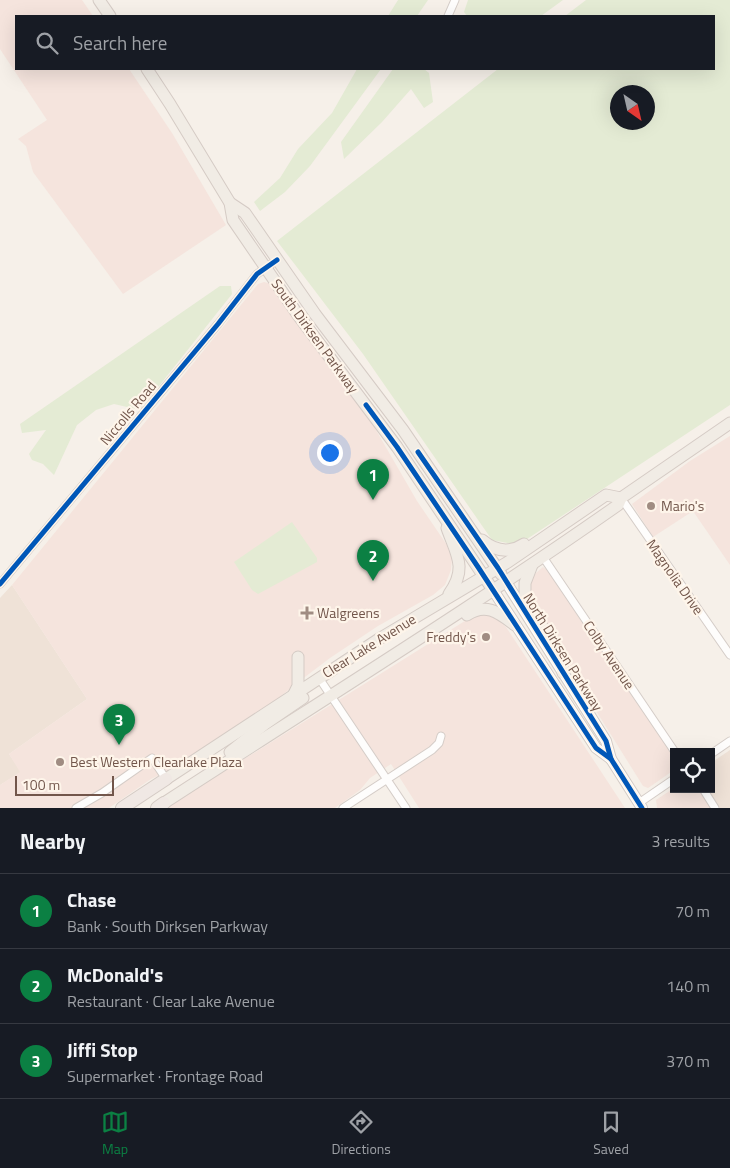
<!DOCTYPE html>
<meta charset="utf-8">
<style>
:root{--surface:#171b24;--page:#20242c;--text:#f1f3f6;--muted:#9ea1a6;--line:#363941;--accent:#0b8043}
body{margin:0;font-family:"Titillium Web",sans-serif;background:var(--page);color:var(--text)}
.controls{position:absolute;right:15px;bottom:15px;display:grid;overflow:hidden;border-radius:0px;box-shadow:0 5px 20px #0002}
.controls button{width:45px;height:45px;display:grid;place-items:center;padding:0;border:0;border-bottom:1px solid var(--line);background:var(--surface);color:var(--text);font:25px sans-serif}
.compass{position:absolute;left:610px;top:85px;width:45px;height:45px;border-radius:50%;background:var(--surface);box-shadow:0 5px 20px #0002;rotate:146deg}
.scale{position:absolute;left:15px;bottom:12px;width:99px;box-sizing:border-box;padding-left:5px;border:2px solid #72564b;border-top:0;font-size:14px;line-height:18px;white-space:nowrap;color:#72564b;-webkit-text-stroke:4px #fef5ea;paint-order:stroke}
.you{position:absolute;left:329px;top:452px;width:18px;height:18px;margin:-12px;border:4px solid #fff;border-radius:50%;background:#1a73e8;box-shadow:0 0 0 8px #1a73e833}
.badge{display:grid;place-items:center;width:32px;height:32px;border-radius:50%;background:var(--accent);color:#fff;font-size:16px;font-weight:700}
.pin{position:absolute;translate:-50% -41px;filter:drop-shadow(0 1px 2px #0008)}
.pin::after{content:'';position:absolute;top:26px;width:18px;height:15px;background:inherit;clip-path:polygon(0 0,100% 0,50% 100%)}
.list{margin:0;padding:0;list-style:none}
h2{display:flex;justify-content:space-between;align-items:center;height:65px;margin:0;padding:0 20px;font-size:21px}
h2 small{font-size:16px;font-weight:400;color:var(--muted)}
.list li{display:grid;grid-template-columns:32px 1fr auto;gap:15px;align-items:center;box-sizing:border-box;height:75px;padding:0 20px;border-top:1px solid var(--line)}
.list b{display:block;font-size:19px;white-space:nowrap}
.list p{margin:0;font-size:16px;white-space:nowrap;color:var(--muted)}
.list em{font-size:16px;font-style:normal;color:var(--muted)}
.icon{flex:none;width:28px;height:28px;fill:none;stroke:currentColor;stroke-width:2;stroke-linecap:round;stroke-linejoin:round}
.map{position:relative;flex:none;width:730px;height:808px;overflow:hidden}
.search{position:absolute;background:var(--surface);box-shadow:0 5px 20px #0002;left:15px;right:15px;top:15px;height:55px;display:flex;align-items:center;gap:12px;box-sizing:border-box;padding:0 18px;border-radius:0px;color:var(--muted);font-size:19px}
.sheet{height:290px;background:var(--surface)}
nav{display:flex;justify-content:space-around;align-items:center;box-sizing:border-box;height:70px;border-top:1px solid var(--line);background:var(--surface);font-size:14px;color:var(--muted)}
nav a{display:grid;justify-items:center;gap:2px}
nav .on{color:var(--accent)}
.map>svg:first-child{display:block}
</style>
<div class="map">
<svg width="730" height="808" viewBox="0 0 730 808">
<rect width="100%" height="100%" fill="#f6f0e9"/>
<g fill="#efe2d7">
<polygon points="12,585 87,699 9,754 21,772 0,785 0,598"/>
<polygon points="730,750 730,808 720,808 707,789 711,789 711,763"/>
</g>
<g fill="#f5e4dd">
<polygon points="0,0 82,0 93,16 16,16 16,69 129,69 172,133 226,225 123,294 33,172 26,146 18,139 47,120 0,49"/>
<polygon points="264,282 271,284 369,418 417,501 447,545 452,558 451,570 445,585 433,595 378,626 330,658 293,686 279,698 176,767 151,779 109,808 0,808 0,785 20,772 9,754 87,699 12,585 258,284"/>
<polygon points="730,436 730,565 693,511 653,537 632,504 690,461"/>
<polygon points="543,567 547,570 565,595 674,757 674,770 651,786 648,788 643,786 598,714 530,597 531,581 536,573"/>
<polygon points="478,615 487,615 496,618 506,627 625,808 419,808 391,764 370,778 360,790 335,808 167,808 208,780 254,753 468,619"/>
<polygon points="674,788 674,789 700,789 712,808 657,808 656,800"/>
</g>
<g fill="#e4ebd4" fill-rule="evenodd">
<polygon points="398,0 428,0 417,16 388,16"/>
<polygon points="468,0 563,0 541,16 467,16 464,12"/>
<path d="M586,0H730V405L518,545L492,540L363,354L277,241L498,69H714V16H565ZM618,92H648V122H618Z"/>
<polygon points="357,69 381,69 310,166 285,192 260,211 254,202 280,178 298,149 332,113"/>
<polygon points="393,69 424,69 429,73 433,102 424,108 411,89 382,122 344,159 341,142"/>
<polygon points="220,286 231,286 232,294 140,410 114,404 96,410 77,425 54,475 43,464 32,460 29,454 46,430 22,433 20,424"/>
<polygon points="292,522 317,558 317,562 258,594 252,590 234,562"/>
</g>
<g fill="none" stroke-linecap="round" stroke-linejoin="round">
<defs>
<g id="street">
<polyline points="448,16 455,0"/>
<polyline points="621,498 730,655"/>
<polyline points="543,557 675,752"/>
<polyline points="0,584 218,324 257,274 277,260"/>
<polyline points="319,678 406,808"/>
<polyline points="711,754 730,741"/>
<polyline points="703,789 715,808"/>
<polyline points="639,803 674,779"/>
<polyline points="76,808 102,793 152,758 166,779"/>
<polyline points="343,808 432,750 439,743 441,736"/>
</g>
<g id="secondary">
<polyline points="506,582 606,741 611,759 642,808"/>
<polyline points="493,590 596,748 611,759"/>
</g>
<g id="primary">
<polyline points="99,0 110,16"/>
<polyline points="147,69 170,104 230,203 233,220 298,315 397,447 493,590"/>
<polyline points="230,203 245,213 315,314 403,430 501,574"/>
<path d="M447,528C456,554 468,568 449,594"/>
<path d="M482,540C495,551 509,554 524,544"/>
<polyline points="532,565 525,583 525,599 561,657 563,673"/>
<path d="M467,615C486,602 499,613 515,625"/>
<polyline points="293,696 298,686 298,657"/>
<polyline points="230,752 265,724 303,698"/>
<polyline points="166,779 379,639 508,562 606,495 621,498"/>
<path d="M164,803C316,704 470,609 618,505L621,498L730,423"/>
</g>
<g id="highway">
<polyline points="122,808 166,779"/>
<polyline points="157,808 164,803"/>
</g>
</defs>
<use href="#street" stroke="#d5cdc8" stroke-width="9"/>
<use href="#secondary" stroke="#d4ccc6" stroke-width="12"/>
<use href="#primary" stroke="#d5cbc5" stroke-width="13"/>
<use href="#highway" stroke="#d5cbc5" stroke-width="14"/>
<use href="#street" stroke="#fefdfc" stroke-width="7"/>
<use href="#secondary" stroke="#fefdfc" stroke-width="10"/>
<use href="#primary" stroke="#f1ece5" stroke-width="11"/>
<use href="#highway" stroke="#f0e8e4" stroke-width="12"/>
<defs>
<g id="cycleway">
<polyline points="366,405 397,447 478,567 596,748 611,759"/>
<polyline points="418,452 498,568 606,741 611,759 642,808"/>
<polyline points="0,584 218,324 257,274 277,260"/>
</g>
</defs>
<use href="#cycleway" stroke="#fef5ea" stroke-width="8"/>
<use href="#cycleway" stroke="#0057b8" stroke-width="5"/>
</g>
<g fill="#a08c82" stroke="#fef5ea" stroke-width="2">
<circle cx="651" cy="506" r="5"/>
<path d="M304.5 605.5h5v5h5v5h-5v5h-5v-5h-5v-5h5z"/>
<circle cx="486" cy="637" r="5"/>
<circle cx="60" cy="762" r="5"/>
</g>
<g text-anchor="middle" stroke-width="4.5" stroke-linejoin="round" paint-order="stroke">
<g font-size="14" fill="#72564b" stroke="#fef5ea">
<text transform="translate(315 336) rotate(54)" y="5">South Dirksen Parkway</text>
<text transform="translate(128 413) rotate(-50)" y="5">Niccolls Road</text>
<text transform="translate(675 577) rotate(55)" y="5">Magnolia Drive</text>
<text transform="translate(369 646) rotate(-32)" y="5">Clear Lake Avenue</text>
<text transform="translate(563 652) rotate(58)" y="5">North Dirksen Parkway</text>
<text transform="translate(609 655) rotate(56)" y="5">Colby Avenue</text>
</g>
<g font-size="14" fill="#72564b" stroke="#fef5ea" text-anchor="start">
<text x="661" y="511">Mario's</text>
<text x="317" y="618">Walgreens</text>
<text x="476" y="642" text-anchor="end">Freddy's</text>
<text x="70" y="767">Best Western Clearlake Plaza</text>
</g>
</g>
</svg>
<div class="controls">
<button><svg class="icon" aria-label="locate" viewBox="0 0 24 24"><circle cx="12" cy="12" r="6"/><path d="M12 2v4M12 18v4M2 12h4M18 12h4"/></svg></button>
</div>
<svg class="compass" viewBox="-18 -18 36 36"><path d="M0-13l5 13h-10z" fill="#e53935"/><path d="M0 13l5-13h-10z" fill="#9ea1a6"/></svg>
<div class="scale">100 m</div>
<div class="you"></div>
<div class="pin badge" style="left:373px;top:500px">1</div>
<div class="pin badge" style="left:373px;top:581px">2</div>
<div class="pin badge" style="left:119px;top:745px">3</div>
<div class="search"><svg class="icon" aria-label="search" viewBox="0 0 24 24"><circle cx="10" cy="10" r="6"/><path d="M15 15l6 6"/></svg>Search here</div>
</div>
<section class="sheet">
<h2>Nearby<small>3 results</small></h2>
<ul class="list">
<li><span class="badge">1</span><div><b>Chase</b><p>Bank · South Dirksen Parkway</p></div><em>70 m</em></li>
<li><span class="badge">2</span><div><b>McDonald's</b><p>Restaurant · Clear Lake Avenue</p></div><em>140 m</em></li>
<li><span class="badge">3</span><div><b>Jiffi Stop</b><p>Supermarket · Frontage Road</p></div><em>370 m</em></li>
</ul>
</section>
<nav>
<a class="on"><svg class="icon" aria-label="map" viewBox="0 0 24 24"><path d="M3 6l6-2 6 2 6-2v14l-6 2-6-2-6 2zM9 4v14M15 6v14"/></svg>Map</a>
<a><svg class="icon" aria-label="directions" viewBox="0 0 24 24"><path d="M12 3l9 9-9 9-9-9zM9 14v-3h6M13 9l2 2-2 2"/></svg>Directions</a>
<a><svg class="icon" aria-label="saved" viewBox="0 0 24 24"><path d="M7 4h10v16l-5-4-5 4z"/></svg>Saved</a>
</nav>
